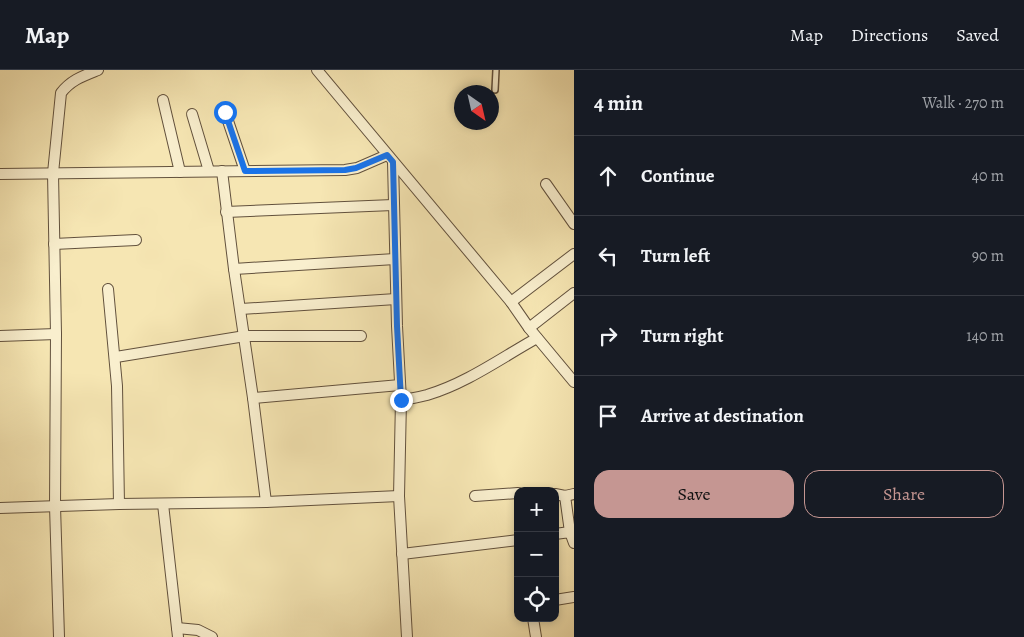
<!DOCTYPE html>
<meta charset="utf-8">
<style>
:root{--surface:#171b24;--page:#242831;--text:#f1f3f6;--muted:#9ea1a6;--line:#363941;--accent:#c59692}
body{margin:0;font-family:Alegreya,serif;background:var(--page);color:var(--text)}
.controls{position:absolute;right:15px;bottom:15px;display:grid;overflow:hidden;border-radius:10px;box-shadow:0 2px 8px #0003}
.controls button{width:45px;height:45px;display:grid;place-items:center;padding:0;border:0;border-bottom:1px solid var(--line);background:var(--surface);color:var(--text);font:25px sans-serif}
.compass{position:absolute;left:454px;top:15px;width:45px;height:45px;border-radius:50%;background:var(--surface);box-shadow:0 2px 8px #0003;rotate:146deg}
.stop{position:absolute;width:15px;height:15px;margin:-11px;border:4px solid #1a73e8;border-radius:50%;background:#fff}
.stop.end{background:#1a73e8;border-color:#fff;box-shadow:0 1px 5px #0008}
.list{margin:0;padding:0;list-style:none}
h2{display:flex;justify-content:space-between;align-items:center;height:65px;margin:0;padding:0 20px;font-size:21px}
h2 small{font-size:16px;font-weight:400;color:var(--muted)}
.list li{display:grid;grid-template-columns:32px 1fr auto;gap:15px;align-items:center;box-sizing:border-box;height:80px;padding:0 20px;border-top:1px solid var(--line)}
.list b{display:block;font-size:19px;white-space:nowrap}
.list em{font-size:16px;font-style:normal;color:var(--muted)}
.actions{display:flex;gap:10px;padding:15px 20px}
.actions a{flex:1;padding:11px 0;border:1px solid var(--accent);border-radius:15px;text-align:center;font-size:18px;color:var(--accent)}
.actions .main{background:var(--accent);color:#111}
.icon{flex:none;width:28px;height:28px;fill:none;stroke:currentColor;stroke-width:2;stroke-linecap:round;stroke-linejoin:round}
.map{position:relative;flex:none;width:574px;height:567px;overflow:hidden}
header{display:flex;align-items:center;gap:30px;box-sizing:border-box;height:70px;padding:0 25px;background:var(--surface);border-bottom:1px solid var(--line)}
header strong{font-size:24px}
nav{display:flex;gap:28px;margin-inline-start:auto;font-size:18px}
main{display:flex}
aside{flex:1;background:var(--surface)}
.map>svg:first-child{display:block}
</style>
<header>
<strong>Map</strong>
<nav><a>Map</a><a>Directions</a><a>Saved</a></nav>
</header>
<main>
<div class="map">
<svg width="574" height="567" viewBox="0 0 574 567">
<rect width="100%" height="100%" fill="#f6e6b3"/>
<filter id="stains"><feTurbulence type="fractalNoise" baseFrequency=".004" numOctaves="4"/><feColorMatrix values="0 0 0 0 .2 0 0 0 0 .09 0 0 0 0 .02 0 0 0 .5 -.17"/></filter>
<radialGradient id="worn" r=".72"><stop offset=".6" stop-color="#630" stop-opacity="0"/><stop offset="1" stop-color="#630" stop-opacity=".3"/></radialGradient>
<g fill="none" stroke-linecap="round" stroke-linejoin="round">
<defs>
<polyline id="service" points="495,20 496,0"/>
<g id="minor">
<polyline points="317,0 511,232 529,258 574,312"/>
<polyline points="163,30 180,102"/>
<polyline points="225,42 245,101"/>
<polyline points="192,44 209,101"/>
<polyline points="393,92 397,256 401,330 399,426 407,567"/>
<polyline points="222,101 234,199 253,328 266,432"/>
<polyline points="0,104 345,100 357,98 387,85"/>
<polyline points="546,114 574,154"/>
<polyline points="226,142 393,135"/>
<polyline points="54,174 136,170"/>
<polyline points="234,199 395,189"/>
<polyline points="108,219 117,316 119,434"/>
<polyline points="511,232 574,184"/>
<polyline points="241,239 396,229"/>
<polyline points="529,258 574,223"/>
<polyline points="0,266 56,264"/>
<polyline points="116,287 245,266 361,266"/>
<polyline points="253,328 400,315"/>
<path d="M401,330C410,329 419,327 427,325C467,313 501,288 537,268"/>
<polyline points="555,424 565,426 574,424"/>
<polyline points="475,426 518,423"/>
<polyline points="565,426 570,462"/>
<polyline points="163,434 178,567"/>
<polyline points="0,438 119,434 266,432 399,426"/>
<polyline points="555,464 570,462 574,473"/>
<polyline points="402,484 518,470"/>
<polyline points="555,530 574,527"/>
<polyline points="533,548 536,567"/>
<polyline points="177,558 198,560 212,567"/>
<path d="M59,567L55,436L56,264L53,103L61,23C71,10 83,6 98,0"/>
</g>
</defs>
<use href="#service" stroke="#62513d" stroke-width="8"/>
<use href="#minor" stroke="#62513d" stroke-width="12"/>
<use href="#service" stroke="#f9efce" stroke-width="5"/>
<use href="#minor" stroke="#f9efce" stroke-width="10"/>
</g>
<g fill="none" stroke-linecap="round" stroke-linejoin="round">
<polyline stroke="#1a73e8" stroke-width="6" points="225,42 245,101 345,100 356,98 387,85 393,92 397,256 401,330"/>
</g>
<rect width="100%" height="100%" filter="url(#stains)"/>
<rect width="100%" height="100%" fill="url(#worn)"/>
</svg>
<div class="controls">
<button>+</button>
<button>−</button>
<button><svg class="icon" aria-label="locate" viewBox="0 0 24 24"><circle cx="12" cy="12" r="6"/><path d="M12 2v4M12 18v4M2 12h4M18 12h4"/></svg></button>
</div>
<svg class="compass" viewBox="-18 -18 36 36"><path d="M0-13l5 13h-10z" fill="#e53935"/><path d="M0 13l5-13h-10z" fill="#9ea1a6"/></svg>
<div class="stop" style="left:225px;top:42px"></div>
<div class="stop end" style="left:401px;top:330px"></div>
</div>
<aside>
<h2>4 min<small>Walk · 270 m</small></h2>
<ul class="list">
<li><svg class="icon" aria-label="ahead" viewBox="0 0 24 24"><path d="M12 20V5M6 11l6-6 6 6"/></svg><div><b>Continue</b></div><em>40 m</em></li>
<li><svg class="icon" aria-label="left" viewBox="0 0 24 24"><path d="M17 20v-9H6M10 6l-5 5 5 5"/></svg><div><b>Turn left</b></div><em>90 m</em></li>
<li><svg class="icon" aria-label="right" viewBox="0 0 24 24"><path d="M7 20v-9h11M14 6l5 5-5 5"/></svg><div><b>Turn right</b></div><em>140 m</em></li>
<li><svg class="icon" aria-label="arrive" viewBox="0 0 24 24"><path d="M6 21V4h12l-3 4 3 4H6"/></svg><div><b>Arrive at destination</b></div></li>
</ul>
<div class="actions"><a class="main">Save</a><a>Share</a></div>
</aside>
</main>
